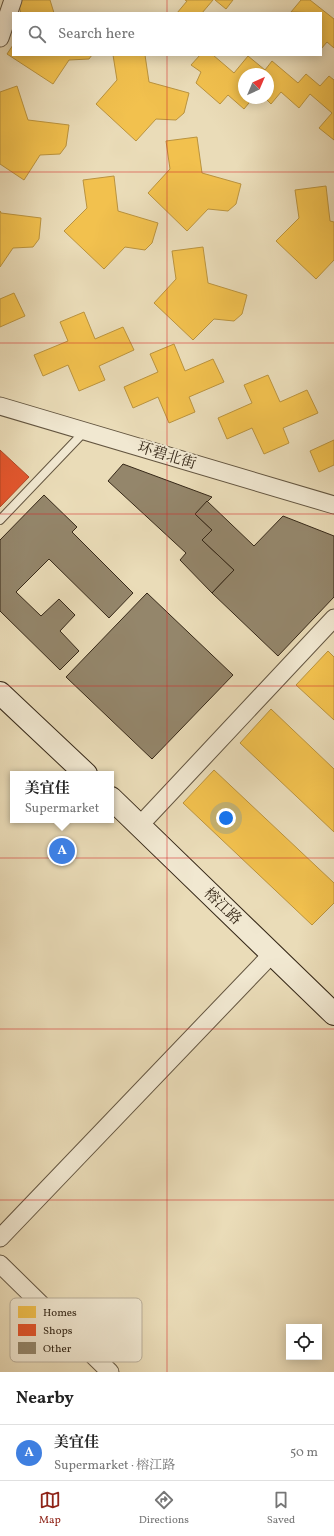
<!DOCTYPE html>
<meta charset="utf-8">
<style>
:root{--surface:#fff;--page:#f6f6f6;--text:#222;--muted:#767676;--line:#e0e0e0;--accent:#8f2418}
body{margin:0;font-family:Vollkorn,"Noto Serif SC",serif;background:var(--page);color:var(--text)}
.controls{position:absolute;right:12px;bottom:12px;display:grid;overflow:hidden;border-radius:0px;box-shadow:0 2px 10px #0003}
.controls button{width:36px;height:36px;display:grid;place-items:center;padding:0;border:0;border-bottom:1px solid var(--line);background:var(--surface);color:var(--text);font:20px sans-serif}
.compass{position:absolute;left:238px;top:68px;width:36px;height:36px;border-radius:50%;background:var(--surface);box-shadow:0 2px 10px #0003;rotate:44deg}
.you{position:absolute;left:226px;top:818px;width:14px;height:14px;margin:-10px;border:3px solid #fff;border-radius:50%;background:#1a73e8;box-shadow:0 0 0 6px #1a73e833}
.badge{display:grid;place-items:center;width:26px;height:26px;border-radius:50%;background:var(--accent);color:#fff;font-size:13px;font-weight:700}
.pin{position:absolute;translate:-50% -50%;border:2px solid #fff;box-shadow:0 1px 4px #0006}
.popup{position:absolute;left:10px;top:771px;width:104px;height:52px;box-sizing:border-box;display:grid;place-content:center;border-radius:0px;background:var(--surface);filter:drop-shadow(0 1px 3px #0005);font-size:13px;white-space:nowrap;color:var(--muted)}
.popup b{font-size:15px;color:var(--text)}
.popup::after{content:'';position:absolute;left:50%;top:100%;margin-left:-8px;border:8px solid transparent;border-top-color:var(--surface)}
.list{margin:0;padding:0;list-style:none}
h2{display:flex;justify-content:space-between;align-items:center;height:52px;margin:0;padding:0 16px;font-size:17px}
h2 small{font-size:13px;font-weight:400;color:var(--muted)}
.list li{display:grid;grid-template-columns:26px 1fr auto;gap:12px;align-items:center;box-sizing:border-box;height:56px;padding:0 16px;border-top:1px solid var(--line)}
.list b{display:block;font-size:15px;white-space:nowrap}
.list p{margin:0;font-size:13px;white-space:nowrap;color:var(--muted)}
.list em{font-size:13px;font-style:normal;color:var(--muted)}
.icon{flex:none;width:22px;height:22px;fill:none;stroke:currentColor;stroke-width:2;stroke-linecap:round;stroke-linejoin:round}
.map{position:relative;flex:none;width:334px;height:1372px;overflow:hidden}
.search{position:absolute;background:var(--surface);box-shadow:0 2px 10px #0003;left:12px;right:12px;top:12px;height:44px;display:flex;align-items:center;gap:10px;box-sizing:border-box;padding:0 14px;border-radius:0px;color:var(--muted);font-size:15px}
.sheet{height:108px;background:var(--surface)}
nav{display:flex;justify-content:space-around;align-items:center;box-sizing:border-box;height:56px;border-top:1px solid var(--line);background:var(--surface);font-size:11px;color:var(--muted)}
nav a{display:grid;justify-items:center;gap:2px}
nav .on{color:var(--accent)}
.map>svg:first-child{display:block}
</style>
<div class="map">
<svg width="334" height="1372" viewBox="0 0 334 1372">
<rect width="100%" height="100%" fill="#eadcb8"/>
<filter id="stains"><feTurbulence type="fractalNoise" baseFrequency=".005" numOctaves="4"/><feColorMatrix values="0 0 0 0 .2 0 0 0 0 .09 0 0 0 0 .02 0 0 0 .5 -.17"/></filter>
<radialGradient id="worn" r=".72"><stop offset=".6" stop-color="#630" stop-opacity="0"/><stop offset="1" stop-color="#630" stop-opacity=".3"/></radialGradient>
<g fill="#f2c14e" stroke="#ba933e">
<polygon points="17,0 50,0 54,13 21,13"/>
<polygon points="185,0 213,0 202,13 177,13 187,1"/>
<polygon points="215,0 233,0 226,9"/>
<polygon points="301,0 310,0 334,19 334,48 327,42 321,49 321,13 291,12"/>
<polygon points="13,45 13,55 92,55 89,59 69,60 53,84 7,54"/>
<polygon points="113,55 145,55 149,82 189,93 184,113 176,120 156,119 136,141 96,104 117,80"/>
<polygon points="200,55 213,55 234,73 248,56 265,70 272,61 298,83 306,74 320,86 329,76 334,80 334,140 319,128 332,113 310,94 299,108 281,92 271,104 265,98 268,98 268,74 244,74 244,98 253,98 244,109 228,95 220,104 196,83 201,72 191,65"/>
<polygon points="17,86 28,120 69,125 66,146 60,154 40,155 24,180 0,164 0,92"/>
<polygon points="197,137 202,173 241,184 236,204 228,211 208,209 187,231 148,193 170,169 166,141"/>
<polygon points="114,176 118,211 158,223 152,243 145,250 125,247 104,269 64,231 87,208 83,180"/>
<polygon points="326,186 330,221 334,222 334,260 316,279 276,241 299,218 295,190"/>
<polygon points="0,211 1,213 41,218 39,239 33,247 13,248 0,267"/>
<polygon points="203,247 208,283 247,295 242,314 234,321 214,319 193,340 154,303 176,279 172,251"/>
<polygon points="14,293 25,316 0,327 0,299"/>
<polygon points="84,312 95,339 123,327 134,350 99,366 105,380 79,391 68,365 43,376 34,355 68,341 60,322"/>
<polygon points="174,344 185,371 213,359 224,382 189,397 195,412 169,423 158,397 133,408 124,387 158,372 150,354"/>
<polygon points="268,375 280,402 307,390 318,413 283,428 289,443 264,454 252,428 227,439 218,418 252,403 244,385"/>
<polygon points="334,440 334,465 319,472 310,451"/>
<polygon points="328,651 334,657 334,720 296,685"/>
<polygon points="271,709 334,769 334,832 240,743"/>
<polygon points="214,770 334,883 334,903 312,925 183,803"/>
</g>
<polygon fill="#e4572e" stroke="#b04927" points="0,450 29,477 0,507"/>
<g fill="#94866b" stroke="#362818">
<polygon points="123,464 212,497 195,514 212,530 202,540 234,570 212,593 180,560 186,553 108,481"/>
<polygon points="44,495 77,527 72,532 133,593 109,618 49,559 16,592 41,616 59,599 75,615 60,631 79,651 60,670 0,611 0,540"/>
<polygon points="207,501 254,546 283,516 334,536 334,597 278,656 212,593 234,570 202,540 212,530 195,514"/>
<polygon points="147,593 233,675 152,759 66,677"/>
</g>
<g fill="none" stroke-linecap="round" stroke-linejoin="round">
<defs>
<polyline id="lane" points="0,520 85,431"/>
<g id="street">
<polyline points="0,38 13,0"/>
<polyline points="0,406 334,505"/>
<polyline points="140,825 334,618"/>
<polyline points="0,1238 272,954"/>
<polyline points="0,1264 110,1372"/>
</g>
<g id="secondary">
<polyline points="0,693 86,774"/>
<polyline points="111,798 334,1014"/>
</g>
</defs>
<use href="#lane" stroke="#635540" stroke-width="10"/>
<use href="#street" stroke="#635540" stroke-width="19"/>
<use href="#secondary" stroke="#362818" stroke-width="24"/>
<use href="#lane" stroke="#f1e8d1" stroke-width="8"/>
<use href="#street" stroke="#f1e8d1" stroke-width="17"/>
<use href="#secondary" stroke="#f1e8d1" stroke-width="22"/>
</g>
<path fill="none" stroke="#d62828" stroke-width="1" stroke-opacity="0.55" d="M167,0V13M167,55V1372M0,172H334M0,343H334M0,514H334M0,686H334M0,858H334M0,1029H334M0,1200H334"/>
<g text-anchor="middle" stroke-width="4" stroke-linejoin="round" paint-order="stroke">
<g font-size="15" fill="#362818" stroke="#f1e8d1">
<text transform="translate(167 455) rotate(17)" y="5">环碧北街</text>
<text transform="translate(223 906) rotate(44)" y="5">榕江路</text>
</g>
</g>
<rect x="10" y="1298" width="132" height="64" rx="6" fill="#f1e8d1" stroke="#b9ae9a" stroke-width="1"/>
<rect x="18" y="1306" width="18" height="12" fill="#f2c14e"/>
<rect x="18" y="1324" width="18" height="12" fill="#e4572e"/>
<rect x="18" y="1342" width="18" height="12" fill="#94866b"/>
<g font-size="11" fill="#362818">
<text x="43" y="1316">Homes</text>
<text x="43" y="1334">Shops</text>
<text x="43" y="1352">Other</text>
</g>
<rect width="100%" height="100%" filter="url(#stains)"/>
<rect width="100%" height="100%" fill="url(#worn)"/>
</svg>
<div class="controls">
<button><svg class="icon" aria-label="locate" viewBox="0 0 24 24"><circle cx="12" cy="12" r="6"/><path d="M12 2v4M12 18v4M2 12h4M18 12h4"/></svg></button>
</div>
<svg class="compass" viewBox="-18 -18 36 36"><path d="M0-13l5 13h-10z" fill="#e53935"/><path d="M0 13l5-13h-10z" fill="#767676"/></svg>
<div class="you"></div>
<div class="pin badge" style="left:62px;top:851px;background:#3f7fe0">A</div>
<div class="popup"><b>美宜佳</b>Supermarket</div>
<div class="search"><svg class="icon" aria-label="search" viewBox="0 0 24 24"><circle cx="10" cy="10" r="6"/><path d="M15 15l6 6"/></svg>Search here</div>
</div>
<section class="sheet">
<h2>Nearby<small></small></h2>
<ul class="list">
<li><span class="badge" style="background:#3f7fe0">A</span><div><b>美宜佳</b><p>Supermarket · 榕江路</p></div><em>50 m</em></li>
</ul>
</section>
<nav>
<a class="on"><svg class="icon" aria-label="map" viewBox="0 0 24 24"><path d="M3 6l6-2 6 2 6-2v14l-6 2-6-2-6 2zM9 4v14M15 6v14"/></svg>Map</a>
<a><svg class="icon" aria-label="directions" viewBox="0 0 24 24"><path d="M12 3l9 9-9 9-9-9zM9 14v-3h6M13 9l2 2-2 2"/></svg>Directions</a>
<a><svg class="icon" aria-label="saved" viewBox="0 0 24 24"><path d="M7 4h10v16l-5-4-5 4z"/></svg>Saved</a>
</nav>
